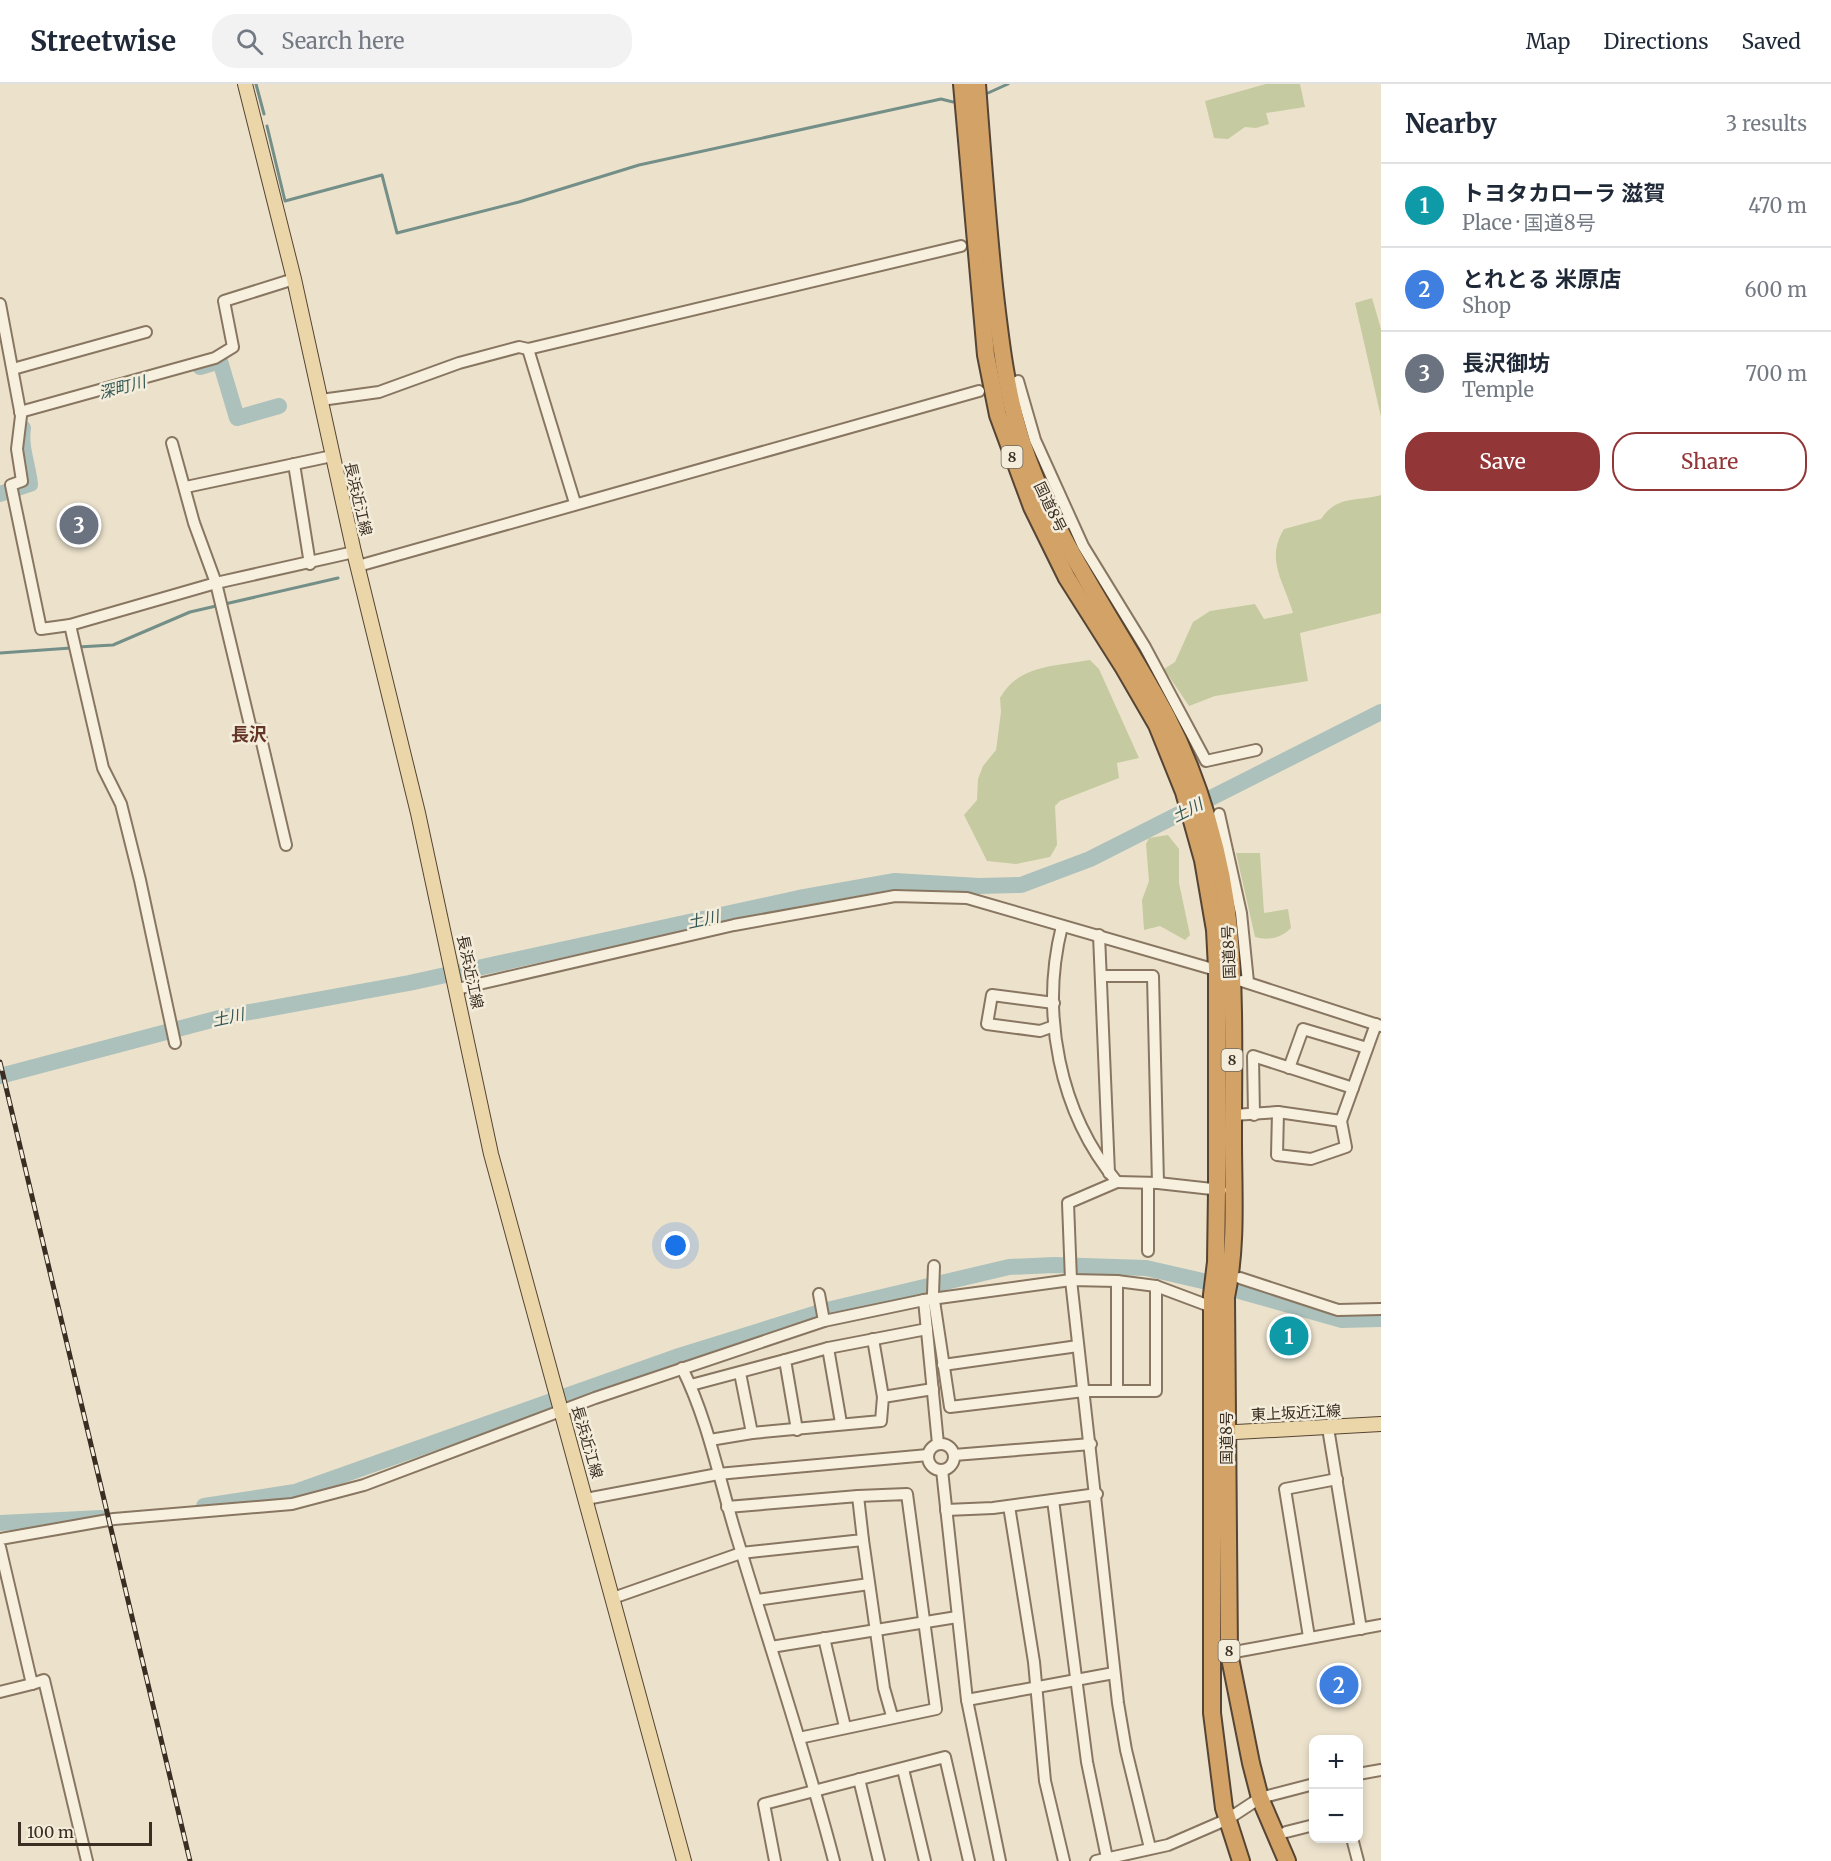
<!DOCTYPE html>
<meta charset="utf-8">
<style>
:root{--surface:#fff;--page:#f2f2f3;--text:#1f2937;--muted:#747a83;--line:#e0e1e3;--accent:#923637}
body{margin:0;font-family:Merriweather,"Noto Sans JP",serif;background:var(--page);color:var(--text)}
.controls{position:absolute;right:18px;bottom:18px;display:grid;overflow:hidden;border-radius:12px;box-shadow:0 3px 9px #0003}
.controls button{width:54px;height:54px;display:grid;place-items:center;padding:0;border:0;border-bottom:2px solid var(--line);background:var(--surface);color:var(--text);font:30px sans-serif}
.scale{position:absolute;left:18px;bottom:15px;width:134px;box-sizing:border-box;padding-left:6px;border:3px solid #3a2e23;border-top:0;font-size:16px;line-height:21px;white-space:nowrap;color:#3a2e23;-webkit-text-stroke:4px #f4eddb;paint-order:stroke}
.you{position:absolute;left:676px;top:1162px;width:21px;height:21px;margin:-15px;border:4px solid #fff;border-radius:50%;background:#1a73e8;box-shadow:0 0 0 9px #1a73e833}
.badge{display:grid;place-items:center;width:39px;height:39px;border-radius:50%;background:var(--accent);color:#fff;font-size:20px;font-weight:700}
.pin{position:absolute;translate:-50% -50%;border:3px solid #fff;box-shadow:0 2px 6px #0006}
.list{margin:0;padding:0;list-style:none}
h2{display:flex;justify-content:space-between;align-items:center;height:78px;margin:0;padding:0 24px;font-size:26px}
h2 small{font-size:20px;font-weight:400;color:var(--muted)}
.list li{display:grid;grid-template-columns:39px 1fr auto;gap:18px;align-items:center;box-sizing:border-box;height:84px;padding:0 24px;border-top:2px solid var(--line)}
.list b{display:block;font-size:22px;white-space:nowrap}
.list p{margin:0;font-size:20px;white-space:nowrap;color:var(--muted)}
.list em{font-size:20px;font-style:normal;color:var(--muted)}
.actions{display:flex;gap:12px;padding:18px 24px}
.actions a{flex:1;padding:14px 0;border:2px solid var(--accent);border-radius:24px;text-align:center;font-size:21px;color:var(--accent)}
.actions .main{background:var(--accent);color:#fff}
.icon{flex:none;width:33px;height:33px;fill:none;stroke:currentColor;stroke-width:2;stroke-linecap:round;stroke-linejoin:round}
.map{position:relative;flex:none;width:1381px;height:1777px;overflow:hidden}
header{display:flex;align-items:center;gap:36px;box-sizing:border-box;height:84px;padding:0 30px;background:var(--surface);border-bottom:2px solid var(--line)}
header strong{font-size:28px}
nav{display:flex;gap:33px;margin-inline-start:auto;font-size:21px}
.search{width:420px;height:54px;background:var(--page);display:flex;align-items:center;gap:15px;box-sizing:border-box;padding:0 21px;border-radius:24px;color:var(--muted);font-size:22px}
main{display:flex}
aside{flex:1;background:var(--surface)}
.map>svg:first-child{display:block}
</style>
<header>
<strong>Streetwise</strong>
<div class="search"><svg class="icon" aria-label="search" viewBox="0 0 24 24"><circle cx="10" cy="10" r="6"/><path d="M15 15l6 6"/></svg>Search here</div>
<nav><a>Map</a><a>Directions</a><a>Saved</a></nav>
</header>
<main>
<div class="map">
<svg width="1381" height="1777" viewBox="0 0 1381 1777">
<rect width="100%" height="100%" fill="#ece2cc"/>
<g fill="#c5caa0">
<polygon points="1266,0 1300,0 1305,23 1266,29 1269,40 1256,44 1245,43 1228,55 1214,54 1205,17"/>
<polygon points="1372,214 1381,245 1381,333 1355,219"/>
<path d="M1381,411V529L1300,549L1308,597L1215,612L1189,622L1164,585L1175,578L1193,538L1210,527L1255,520L1264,535L1293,529C1284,498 1265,476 1284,445L1321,435C1337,411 1356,418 1381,411Z"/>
<path d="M1090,576L1099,585L1139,674L1117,679L1119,694L1060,717L1055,722L1057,761L1050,773L1016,780L987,777L964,731L977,716L978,695L983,682L996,666L1001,628L1000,614C1018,581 1056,582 1090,576Z"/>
<polygon points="1168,751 1179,765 1179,799 1190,851 1185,856 1160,842 1144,846 1142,816 1149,797 1146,760 1149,754"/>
<path d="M1236,769H1260L1264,829L1288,825L1291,844C1281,854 1269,857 1255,853Z"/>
</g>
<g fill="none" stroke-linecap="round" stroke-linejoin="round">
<g stroke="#738f88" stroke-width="3">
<polyline points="256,0 264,30"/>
<polyline points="988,9 1008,0"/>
<polyline points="267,42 285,117 382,91 397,149 519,118 639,81 941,15 953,18"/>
<polyline points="78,563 113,561 190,528 338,494"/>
<polyline points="0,569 71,564"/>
</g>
<g stroke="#acc1bb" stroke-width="16">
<polyline points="200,283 220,277 237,334 279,322"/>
<path d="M0,410L30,400C28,381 20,363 23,344"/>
<polyline points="0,992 223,933 409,899 799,814 895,797 979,802 1021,801 1090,775 1381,628"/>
<polyline points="204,1422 295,1408 676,1273 827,1226 1009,1183 1054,1181 1146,1184 1207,1198 1342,1236 1381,1235"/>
<polyline points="0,1439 101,1434"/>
</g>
<defs>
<g id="minor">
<polyline points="0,220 21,332 17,365 22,397 11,401 41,545 70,541 216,499 354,468"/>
<polyline points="528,265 575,419"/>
<polyline points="13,285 146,248"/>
<polyline points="1018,297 1035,356 1083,462 1145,563 1206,677 1256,666"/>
<polyline points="321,316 379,308 459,279 519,263 528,265 961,162"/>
<polyline points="20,328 215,274 233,263 224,217 294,195"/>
<polyline points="172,359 194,439 216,499 251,645 259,646 286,761"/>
<polyline points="294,380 310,480"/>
<polyline points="186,403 332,372"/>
<polyline points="358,482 979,307"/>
<polyline points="70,541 103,684 121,720 140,796 175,959"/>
<polyline points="1219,730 1241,829 1248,898"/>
<path d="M1062,842C1040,929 1059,1029 1117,1098L1068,1119L1071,1196L1118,1619L1126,1666L1150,1764"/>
<polyline points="1099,851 1109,1089"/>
<polyline points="1102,892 1153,892 1158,1099 1117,1098"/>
<polyline points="1242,897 1381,942"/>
<polyline points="457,905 734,841 895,812 967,814 1209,884 1217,884"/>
<polyline points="1054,942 1040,947 987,940 992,911 1054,919"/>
<polyline points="1289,984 1303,945 1367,964"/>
<polyline points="1278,1028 1277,1071 1311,1075 1346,1063 1341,1037 1376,940"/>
<polyline points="1233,1031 1278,1028 1341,1037"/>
<polyline points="1254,1031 1253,972 1353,1004"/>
<polyline points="1158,1099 1221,1106"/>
<polyline points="1148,1167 1148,1099"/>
<polyline points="934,1182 933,1210 950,1323 1084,1307 1156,1307 1156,1202"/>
<polyline points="1240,1194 1338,1226 1381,1225"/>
<polyline points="1117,1197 1117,1307"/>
<polyline points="819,1210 824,1237"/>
<polyline points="924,1216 938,1360"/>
<polyline points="873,1255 883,1313"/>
<polyline points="828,1264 927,1245"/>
<polyline points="943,1281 1078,1262"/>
<path d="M682,1284C709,1338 720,1400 738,1457C770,1564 806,1669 834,1777"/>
<polyline points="740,1289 752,1349"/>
<polyline points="691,1301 785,1276"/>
<polyline points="1328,1344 1361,1545"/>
<polyline points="797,1346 785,1276 828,1264 841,1339"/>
<polyline points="710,1356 752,1349 881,1337 883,1313 933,1305"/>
<circle cx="941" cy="1373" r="13"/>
<polyline points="954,1371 1091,1360"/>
<polyline points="942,1386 967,1616 1000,1777"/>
<polyline points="586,1415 718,1390 928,1371"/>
<polyline points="1053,1416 1087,1678 1107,1774"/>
<polyline points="1009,1422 1034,1578 1045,1697 1064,1777"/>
<polyline points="946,1426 993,1424 1097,1410"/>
<polyline points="0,1455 114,1435 292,1420 364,1401 595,1314 824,1237 924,1216 1071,1196 1117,1197 1156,1202 1212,1223"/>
<polyline points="863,1456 884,1604 892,1632"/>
<polyline points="0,1463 32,1600 44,1596 87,1777"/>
<polyline points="613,1514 741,1469 863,1456 858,1412 727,1423"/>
<polyline points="757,1516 869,1500"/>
<polyline points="1309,1553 1285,1405 1337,1395"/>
<polyline points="824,1554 845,1643"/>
<polyline points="771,1563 957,1533"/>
<polyline points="1229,1569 1381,1541"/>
<polyline points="0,1608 32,1600"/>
<polyline points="967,1616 1114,1589"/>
<polyline points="799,1654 936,1625 907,1410 858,1412"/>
<polyline points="903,1685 925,1777"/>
<polyline points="1358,1690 1381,1686"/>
<polyline points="859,1695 879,1777"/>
<polyline points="1286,1748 1314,1741"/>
<polyline points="1352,1754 1358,1777"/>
<polyline points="775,1777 764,1720 945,1673 969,1777"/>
<polyline points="1096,1777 1168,1761 1228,1735 1260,1714 1314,1700"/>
</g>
<g id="major">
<polyline points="245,0 294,195 354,468 418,729 491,1070 684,1777"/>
<polyline points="1218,1349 1381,1340"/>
</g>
<g id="highway">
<polyline points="962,0 986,271 998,331 1032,423 1067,494 1124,584 1157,641 1184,708 1203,776 1215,846 1217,884 1217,1106 1216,1178 1212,1211 1212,1629 1224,1724 1241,1777"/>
<path d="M977,0C982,68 987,135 994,202C1000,255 1006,308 1022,358C1054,457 1119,542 1167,633C1199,695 1223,776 1229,845C1235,912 1233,988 1233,1055C1233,1108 1237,1162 1226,1213L1229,1569L1251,1679L1260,1714L1287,1777"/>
</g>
</defs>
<use href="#minor" stroke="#887661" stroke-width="14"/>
<use href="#major" stroke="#564434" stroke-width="16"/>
<use href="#highway" stroke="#564434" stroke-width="20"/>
<use href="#minor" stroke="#f7f0df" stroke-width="10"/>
<use href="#major" stroke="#ead6a8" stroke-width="14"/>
<use href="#highway" stroke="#d2a266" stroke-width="16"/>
<defs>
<polyline id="rail" points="0,978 190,1777"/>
</defs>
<use href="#rail" stroke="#3a2e23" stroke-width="5"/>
<use href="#rail" stroke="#f4eddb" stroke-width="3" stroke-dasharray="9" stroke-linecap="butt"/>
</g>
<g text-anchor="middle" stroke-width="5" stroke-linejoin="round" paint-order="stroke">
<g fill="#f4eddb" stroke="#72675a" stroke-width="1.5">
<rect x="1001.5" y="362" width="21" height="22" rx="4.5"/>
<rect x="1221.5" y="965" width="21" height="22" rx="4.5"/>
<rect x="1218.5" y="1556" width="21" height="22" rx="4.5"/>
</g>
<g font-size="14" font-weight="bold" fill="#3a2e23">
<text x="1012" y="378">8</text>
<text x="1232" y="981">8</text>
<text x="1229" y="1572">8</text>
</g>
<g font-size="15" fill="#3a2e23" stroke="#f4eddb">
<text transform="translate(358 415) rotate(77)" y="5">長浜近江線</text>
<text transform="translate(1050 423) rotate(64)" y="5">国道8号</text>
<text transform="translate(1229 868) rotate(-92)" y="5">国道8号</text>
<text transform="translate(470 888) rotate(78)" y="5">長浜近江線</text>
<text transform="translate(1296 1329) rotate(-3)" y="5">東上坂近江線</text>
<text transform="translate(1227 1354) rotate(-90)" y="5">国道8号</text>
<text transform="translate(587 1358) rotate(74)" y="5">長浜近江線</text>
</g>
<g font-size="16" font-style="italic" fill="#345856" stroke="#f4eddb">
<text transform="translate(122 303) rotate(-15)" y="6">深町川</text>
<text transform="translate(1187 726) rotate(-27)" y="6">土川</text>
<text transform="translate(703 835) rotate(-12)" y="6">土川</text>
<text transform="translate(228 933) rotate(-12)" y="6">土川</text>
</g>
<g font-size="18" font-weight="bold" fill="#633326" stroke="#f4eddb">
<text x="249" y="657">長沢</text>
</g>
</g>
</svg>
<div class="controls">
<button>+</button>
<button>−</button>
</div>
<div class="scale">100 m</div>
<div class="you"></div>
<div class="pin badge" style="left:1289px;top:1252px;background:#0f9aa8">1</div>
<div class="pin badge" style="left:1339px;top:1601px;background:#3f7fe0">2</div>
<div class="pin badge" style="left:79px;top:441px;background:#6b7280">3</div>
</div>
<aside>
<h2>Nearby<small>3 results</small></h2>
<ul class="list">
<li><span class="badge" style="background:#0f9aa8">1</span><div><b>トヨタカローラ 滋賀</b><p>Place · 国道8号</p></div><em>470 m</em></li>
<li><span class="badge" style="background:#3f7fe0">2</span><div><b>とれとる 米原店</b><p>Shop</p></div><em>600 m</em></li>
<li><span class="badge" style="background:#6b7280">3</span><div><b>長沢御坊</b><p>Temple</p></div><em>700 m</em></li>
</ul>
<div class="actions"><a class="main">Save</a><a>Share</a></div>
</aside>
</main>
